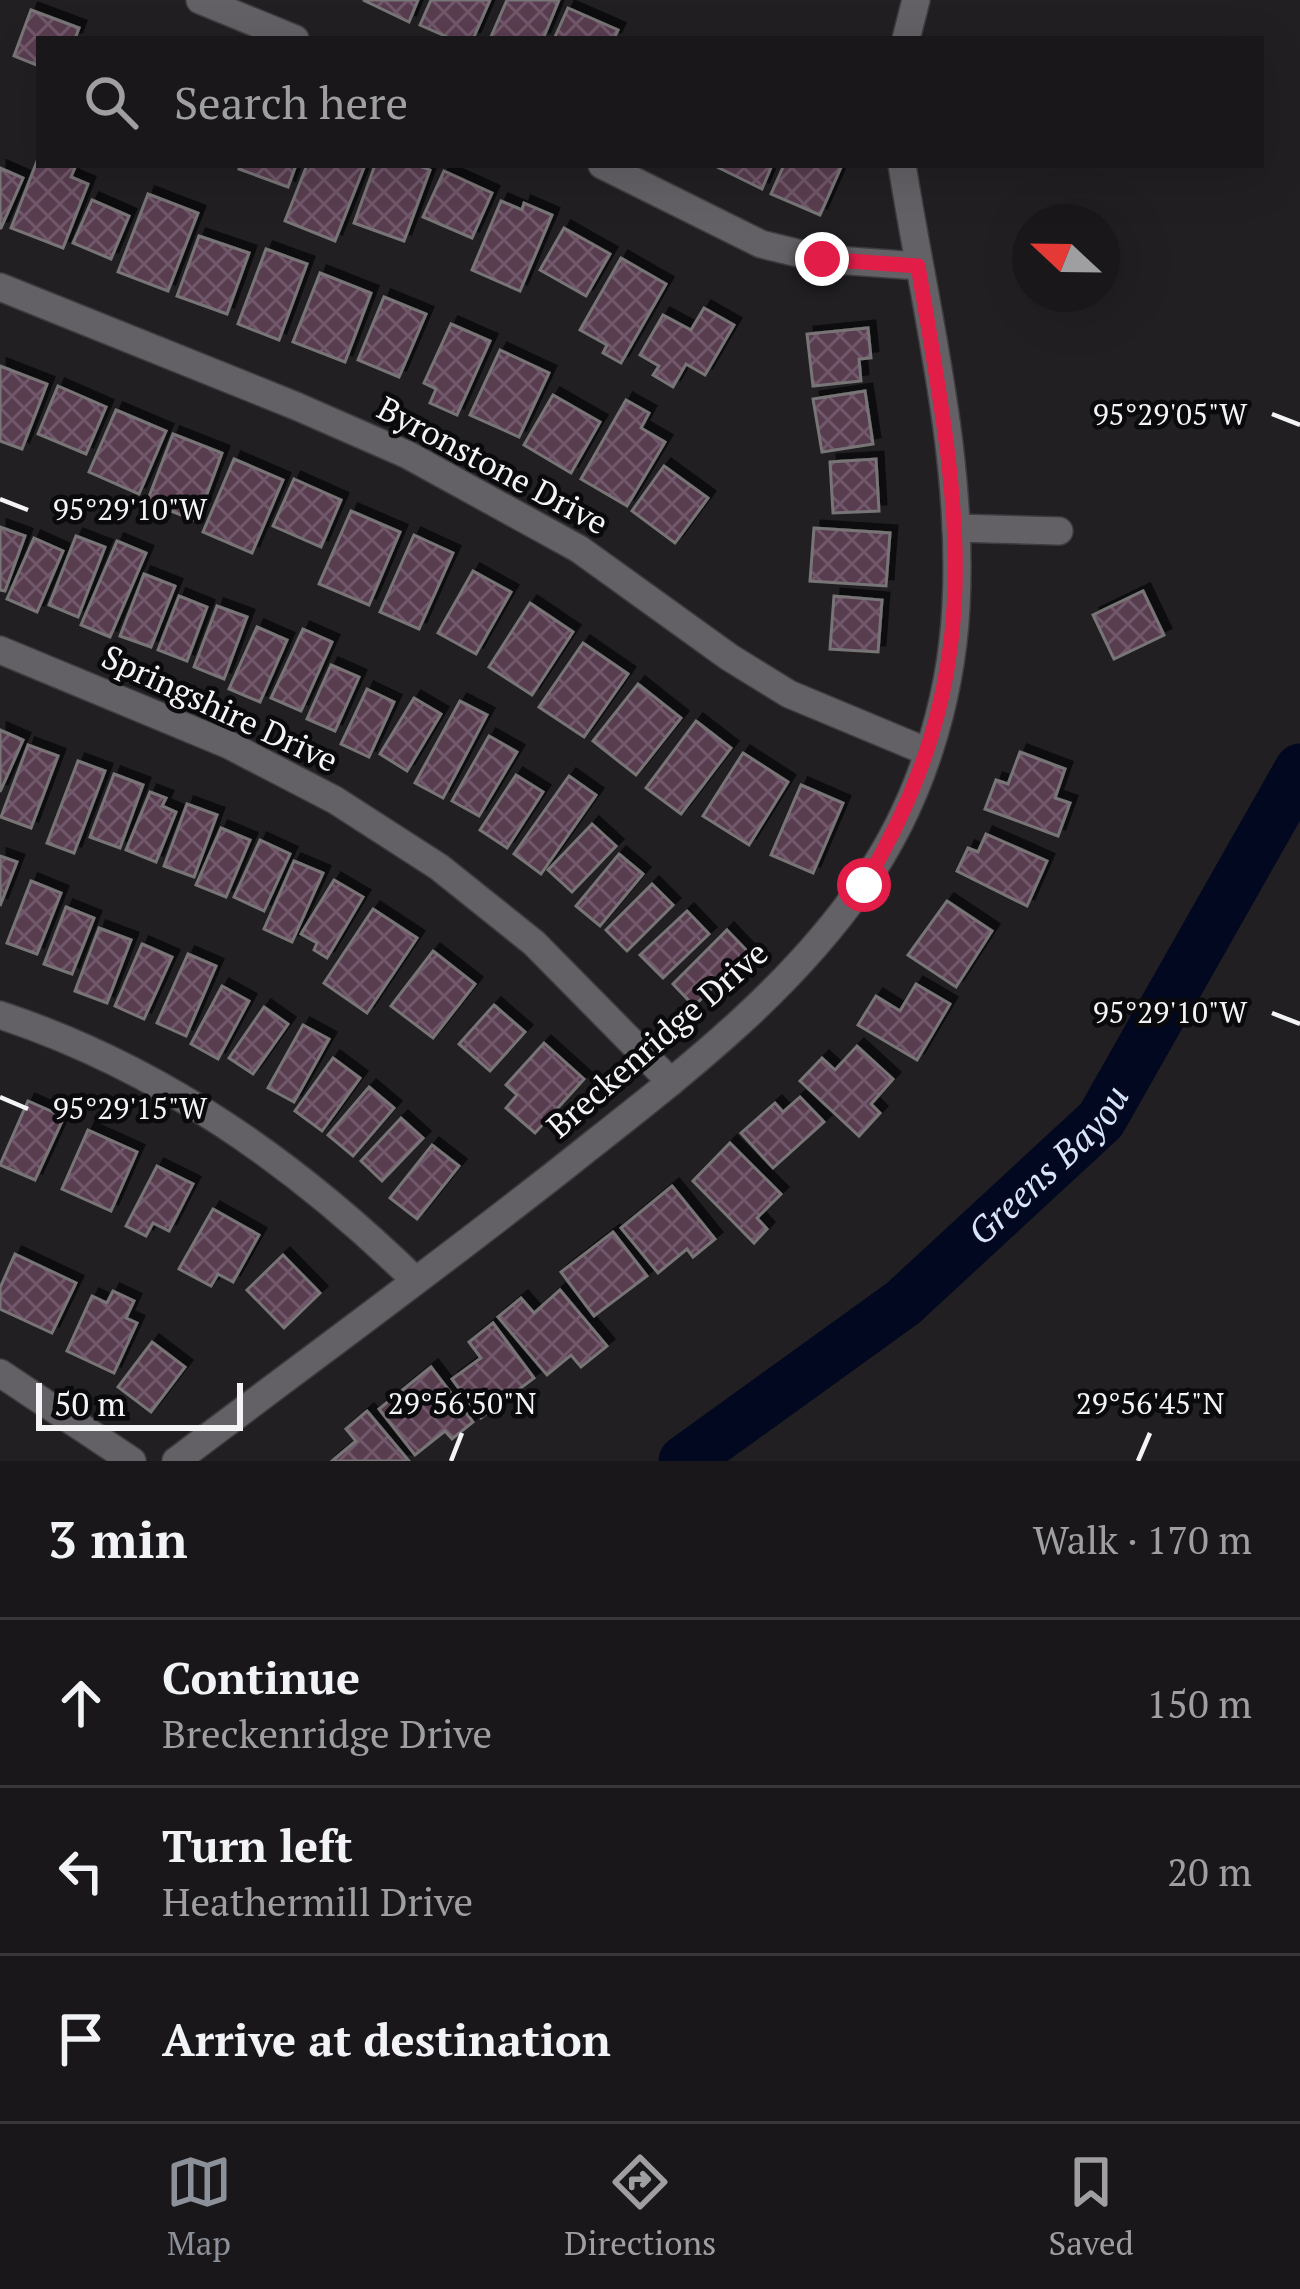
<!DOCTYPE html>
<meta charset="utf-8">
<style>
:root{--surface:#19171a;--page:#222023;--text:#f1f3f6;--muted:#9f9fa2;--line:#373639;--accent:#8c9099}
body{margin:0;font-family:"PT Serif",serif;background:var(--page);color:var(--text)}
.compass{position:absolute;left:1012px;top:204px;width:108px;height:108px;border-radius:50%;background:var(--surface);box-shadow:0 12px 48px #0002;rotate:292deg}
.scale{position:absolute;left:36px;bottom:30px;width:207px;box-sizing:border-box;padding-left:12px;border:6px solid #f4f3f5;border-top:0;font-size:33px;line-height:42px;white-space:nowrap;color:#f4f3f5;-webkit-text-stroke:9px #0a090b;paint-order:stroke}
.stop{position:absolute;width:36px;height:36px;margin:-27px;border:9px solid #e11d48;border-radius:50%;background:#fff}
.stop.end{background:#e11d48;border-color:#fff;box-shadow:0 3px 12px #0008}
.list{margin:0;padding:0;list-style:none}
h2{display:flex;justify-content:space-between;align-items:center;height:156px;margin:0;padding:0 48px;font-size:51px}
h2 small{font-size:39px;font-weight:400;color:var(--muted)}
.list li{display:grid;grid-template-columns:78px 1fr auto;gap:36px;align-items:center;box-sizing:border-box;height:168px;padding:0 48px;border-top:3px solid var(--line)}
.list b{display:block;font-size:45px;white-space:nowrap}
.list p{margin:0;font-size:39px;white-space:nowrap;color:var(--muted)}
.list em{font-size:39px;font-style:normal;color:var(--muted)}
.icon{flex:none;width:66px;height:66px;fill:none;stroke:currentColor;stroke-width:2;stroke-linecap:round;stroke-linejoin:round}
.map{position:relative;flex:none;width:1300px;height:1461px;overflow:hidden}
.search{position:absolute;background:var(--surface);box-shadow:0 12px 48px #0002;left:36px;right:36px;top:36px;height:132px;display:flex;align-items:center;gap:30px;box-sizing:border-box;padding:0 42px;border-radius:0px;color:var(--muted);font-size:45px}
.sheet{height:660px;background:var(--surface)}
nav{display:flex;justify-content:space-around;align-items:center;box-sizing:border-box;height:168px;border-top:3px solid var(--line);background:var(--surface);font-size:33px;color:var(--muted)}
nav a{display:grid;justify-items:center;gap:6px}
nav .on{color:var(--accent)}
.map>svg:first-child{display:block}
</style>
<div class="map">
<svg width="1300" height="1461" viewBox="0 0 1300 1461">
<defs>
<pattern id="building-cross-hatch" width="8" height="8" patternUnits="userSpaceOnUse" patternTransform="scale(3)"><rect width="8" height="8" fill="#583c50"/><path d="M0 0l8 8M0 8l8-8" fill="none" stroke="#71596a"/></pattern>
<filter id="shadow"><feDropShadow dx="7" dy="-7" stdDeviation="0" flood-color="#0009"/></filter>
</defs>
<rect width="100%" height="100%" fill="#211f22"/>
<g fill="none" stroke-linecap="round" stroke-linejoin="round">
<path stroke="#02081f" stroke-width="51" id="s1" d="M684,1461L903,1303L1101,1120L1300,769"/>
</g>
<g fill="url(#building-cross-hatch)" stroke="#787477" stroke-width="3" filter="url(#shadow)">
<polygon points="363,0 418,0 409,22"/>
<polygon points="431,0 490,0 473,39 452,39 420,25"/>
<polygon points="507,0 559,0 543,39 490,39"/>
<polygon points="568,8 618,30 614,39 554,39"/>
<polygon points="31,10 79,28 75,39 39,39 39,66 14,56"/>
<polygon points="39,156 39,165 76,165 71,177 88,184 63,248 11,228"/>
<polygon points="240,165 296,165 288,187 239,169"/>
<polygon points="307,165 365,165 335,241 285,221"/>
<polygon points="375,165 417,165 430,170 404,241 354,223"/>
<polygon points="713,165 772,165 762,189"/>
<polygon points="784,165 842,165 820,215 771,194"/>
<polygon points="0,168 23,178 1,228 0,228"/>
<polygon points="444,171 492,193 472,238 423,217"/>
<polygon points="148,194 198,213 168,291 118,272"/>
<polygon points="92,200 129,216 111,259 73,243"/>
<polygon points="501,201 522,210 524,203 552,215 520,291 472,270"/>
<polygon points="564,228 610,254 586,296 540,270"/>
<polygon points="199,236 249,253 227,314 177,296"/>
<polygon points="266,249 307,264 279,340 238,324"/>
<polygon points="621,258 666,284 621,363 603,353 607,345 580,330"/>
<polygon points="320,273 371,293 345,362 293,342"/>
<polygon points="384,297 426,314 399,377 358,360"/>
<polygon points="704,308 734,325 705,375 686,364 673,387 653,375 659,366 640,355 663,315 691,330"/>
<polygon points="451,324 490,341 457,415 430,403 436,389 424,383"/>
<polygon points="868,328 871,358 859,359 861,381 813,386 807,334"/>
<polygon points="500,350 549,373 519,437 470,415"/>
<polygon points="0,366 47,384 22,449 0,441"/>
<polygon points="58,386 106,407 86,454 38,434"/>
<polygon points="865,391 873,444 822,452 813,399"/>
<polygon points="553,395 600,422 571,473 524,445"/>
<polygon points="626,400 649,413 641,428 665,442 627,506 581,479"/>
<polygon points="116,410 166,431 139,494 89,472"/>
<polygon points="173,434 222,453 197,521 147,502"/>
<polygon points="234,459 283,480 252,553 203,532"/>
<polygon points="876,459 879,511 833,513 830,462"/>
<polygon points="664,466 708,498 675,543 632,511"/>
<polygon points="294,479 341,500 321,547 273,526"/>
<polygon points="351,511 400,532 369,605 319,584"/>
<polygon points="0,527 25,536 5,591 0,590"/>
<polygon points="814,528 890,533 886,586 810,581"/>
<polygon points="414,535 453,553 419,629 380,612"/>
<polygon points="76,536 105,547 78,617 49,605"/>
<polygon points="34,538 63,551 37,612 7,599"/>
<polygon points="117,541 146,553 110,637 81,625"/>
<polygon points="473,571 511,592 476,654 438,633"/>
<polygon points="144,574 175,586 151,647 120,636"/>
<polygon points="1143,591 1164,635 1114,659 1093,615"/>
<polygon points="179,596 207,607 187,661 158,650"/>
<polygon points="834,596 882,600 878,652 830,649"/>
<polygon points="530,603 573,632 532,695 489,667"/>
<polygon points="217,606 247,617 224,679 194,667"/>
<polygon points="257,627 287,640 260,702 229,689"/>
<polygon points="303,629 332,642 301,711 271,698"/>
<polygon points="583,643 628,674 584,737 539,707"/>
<polygon points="331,665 359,677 335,731 307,719"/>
<polygon points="638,684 681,718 636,775 593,741"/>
<polygon points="367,689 394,702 369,757 341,744"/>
<polygon points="414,698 441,714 407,771 380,754"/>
<polygon points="460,701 487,715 443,798 415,783"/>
<polygon points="696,721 731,748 681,814 646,788"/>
<polygon points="0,730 23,740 0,792"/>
<polygon points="489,736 517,752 479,816 452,801"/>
<polygon points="28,745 58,756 31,828 1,817"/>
<polygon points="1020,752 1065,769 1055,798 1070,803 1058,836 985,809 996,780 1008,784"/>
<polygon points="743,753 788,782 749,845 703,816"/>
<polygon points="78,761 105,771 74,853 47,843"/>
<polygon points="114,774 143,785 120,848 90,837"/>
<polygon points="516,775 543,792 507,848 480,830"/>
<polygon points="569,776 596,795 541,874 514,854"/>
<polygon points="801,785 843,803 813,873 771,855"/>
<polygon points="150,792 166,798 162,806 176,812 156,862 126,850"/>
<polygon points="187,804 217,815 194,877 164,866"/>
<polygon points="592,824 616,846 572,892 548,870"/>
<polygon points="221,828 250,840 226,897 196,885"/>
<polygon points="986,834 1047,861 1027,906 957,871 968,848 978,852"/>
<polygon points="260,840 290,854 264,911 234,897"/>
<polygon points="619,854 643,874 600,926 576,906"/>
<polygon points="0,856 17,862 0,906"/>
<polygon points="294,861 323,873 292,942 264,929"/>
<polygon points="334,880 363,897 327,958 314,950 317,943 301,934"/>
<polygon points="31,881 61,893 37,954 7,943"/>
<polygon points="652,884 673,905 627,951 606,930"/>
<polygon points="947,901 992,931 956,987 908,955"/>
<polygon points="66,907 94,918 72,974 44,964"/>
<polygon points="373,909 417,938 367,1013 324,983"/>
<polygon points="687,911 709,934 663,978 640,955"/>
<polygon points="99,928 131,940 107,1003 75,991"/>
<polygon points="727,930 748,952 694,1006 673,984"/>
<polygon points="142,944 172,957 144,1019 115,1006"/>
<polygon points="433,951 475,984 433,1038 391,1006"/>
<polygon points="188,954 216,966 186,1036 157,1023"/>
<polygon points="916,984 950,1004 917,1060 858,1025 876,996 900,1011"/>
<polygon points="222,986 249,1001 218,1059 191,1044"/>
<polygon points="494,1005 525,1032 490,1071 459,1044"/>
<polygon points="264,1007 288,1024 253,1074 229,1058"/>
<polygon points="303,1025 329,1039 294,1102 268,1088"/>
<polygon points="544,1043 584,1079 535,1133 506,1108 517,1095 506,1085"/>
<polygon points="857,1046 893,1079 871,1104 880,1113 859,1136 800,1081 822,1058 835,1070"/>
<polygon points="333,1058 360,1078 322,1131 295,1111"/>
<polygon points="369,1087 394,1108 353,1156 328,1135"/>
<polygon points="800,1097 824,1122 773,1168 741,1133 775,1103 783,1112"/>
<polygon points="28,1101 64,1117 35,1180 0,1165"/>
<polygon points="401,1118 423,1138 382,1181 361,1161"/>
<polygon points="88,1130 137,1152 111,1211 62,1189"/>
<polygon points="730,1143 781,1194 757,1218 767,1229 754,1243 693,1181"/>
<polygon points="432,1145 459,1166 417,1219 390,1198"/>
<polygon points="157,1166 193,1184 169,1231 153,1223 146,1236 126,1226"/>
<polygon points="672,1186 715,1239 693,1257 687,1249 658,1273 621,1228"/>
<polygon points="213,1209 259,1235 233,1282 218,1274 211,1286 179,1269"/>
<polygon points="613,1232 647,1276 594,1316 561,1272"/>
<polygon points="15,1254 76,1283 52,1333 0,1309 0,1288"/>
<polygon points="283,1255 320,1293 284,1328 247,1290"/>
<polygon points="560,1290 607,1346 581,1367 571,1355 547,1375 498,1317 521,1298 534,1313"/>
<polygon points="113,1291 134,1301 126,1318 137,1323 114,1373 67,1351 92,1296 107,1303"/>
<polygon points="493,1323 534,1378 481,1418 452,1379 481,1358 469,1342"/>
<polygon points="152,1342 185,1367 151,1412 118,1387"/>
<polygon points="431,1367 473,1422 452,1439 445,1431 415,1455 379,1409"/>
<polygon points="367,1411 409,1461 332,1461 356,1441 346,1429"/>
</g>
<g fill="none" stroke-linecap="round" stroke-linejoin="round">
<defs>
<g id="street">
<polyline points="200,0 295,39"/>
<polyline points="906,39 916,0"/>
<polyline points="602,165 761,244 822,259 918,266"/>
<polyline points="0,287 296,406 408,455 579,549 729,657 789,694 928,752"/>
<polyline points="956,528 1059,531"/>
<polyline points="0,650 229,745 335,800 439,867 534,943 671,1082"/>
<path d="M0,1015C160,1068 295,1163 415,1280"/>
<polyline points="0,1373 132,1461"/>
<path d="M176,1461C313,1357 453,1256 588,1148C687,1070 789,991 862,886C919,805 951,704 956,606C964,459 925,309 902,165"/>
</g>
</defs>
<use href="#street" stroke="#3d3c3e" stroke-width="30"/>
<use href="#street" stroke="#636165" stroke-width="27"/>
</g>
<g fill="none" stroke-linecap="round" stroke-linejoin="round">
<path stroke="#e11d48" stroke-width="15" d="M822,259L918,266C958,503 995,666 864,885"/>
</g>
<path fill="none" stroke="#f4f3f5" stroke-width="4.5" d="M1272,414L1300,425M0,499L28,510M1272,1013L1300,1024M0,1097L28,1109M451,1461L462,1433M1138,1461L1150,1433"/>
<g text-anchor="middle" stroke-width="9" stroke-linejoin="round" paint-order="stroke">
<g font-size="33" fill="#f4f3f5" stroke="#0a090b">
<text transform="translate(493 465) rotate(28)" y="12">Byronstone Drive</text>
<text transform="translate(220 708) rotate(25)" y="12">Springshire Drive</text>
<text transform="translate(657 1039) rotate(-41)" y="12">Breckenridge Drive</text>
</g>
<g font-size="36" font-style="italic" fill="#d8e4fa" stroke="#0a090b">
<text dy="13" stroke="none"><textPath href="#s1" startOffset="471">Greens Bayou</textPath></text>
</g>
</g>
<g font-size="30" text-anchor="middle" fill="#f4f3f5" stroke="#0a090b" stroke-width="9" stroke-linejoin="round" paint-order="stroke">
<text x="1170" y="425">95°29'05"W</text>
<text x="130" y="520">95°29'10"W</text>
<text x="1170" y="1023">95°29'10"W</text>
<text x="130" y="1119">95°29'15"W</text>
<text x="462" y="1414">29°56'50"N</text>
<text x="1150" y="1414">29°56'45"N</text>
</g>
</svg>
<svg class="compass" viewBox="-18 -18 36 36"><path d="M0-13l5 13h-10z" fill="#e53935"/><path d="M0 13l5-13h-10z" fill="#9f9fa2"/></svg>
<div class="scale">50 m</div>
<div class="stop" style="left:864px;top:885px"></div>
<div class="stop end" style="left:822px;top:259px"></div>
<div class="search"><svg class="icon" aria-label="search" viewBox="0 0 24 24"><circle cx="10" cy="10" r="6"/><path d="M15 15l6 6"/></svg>Search here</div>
</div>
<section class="sheet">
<h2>3 min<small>Walk · 170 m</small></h2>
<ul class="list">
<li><svg class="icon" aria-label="ahead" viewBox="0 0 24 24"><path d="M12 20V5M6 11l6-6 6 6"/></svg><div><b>Continue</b><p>Breckenridge Drive</p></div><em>150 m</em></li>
<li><svg class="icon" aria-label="left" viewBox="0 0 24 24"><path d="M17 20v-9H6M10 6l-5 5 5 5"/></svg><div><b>Turn left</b><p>Heathermill Drive</p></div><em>20 m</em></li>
<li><svg class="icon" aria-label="arrive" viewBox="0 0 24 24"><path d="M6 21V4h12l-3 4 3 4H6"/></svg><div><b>Arrive at destination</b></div></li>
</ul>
</section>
<nav>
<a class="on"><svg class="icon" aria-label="map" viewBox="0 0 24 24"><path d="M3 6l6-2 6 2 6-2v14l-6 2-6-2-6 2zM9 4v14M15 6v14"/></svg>Map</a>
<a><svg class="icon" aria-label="directions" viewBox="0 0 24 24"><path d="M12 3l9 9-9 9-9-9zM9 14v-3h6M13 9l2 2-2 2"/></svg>Directions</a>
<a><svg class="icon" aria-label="saved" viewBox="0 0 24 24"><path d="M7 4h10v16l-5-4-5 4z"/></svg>Saved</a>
</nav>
